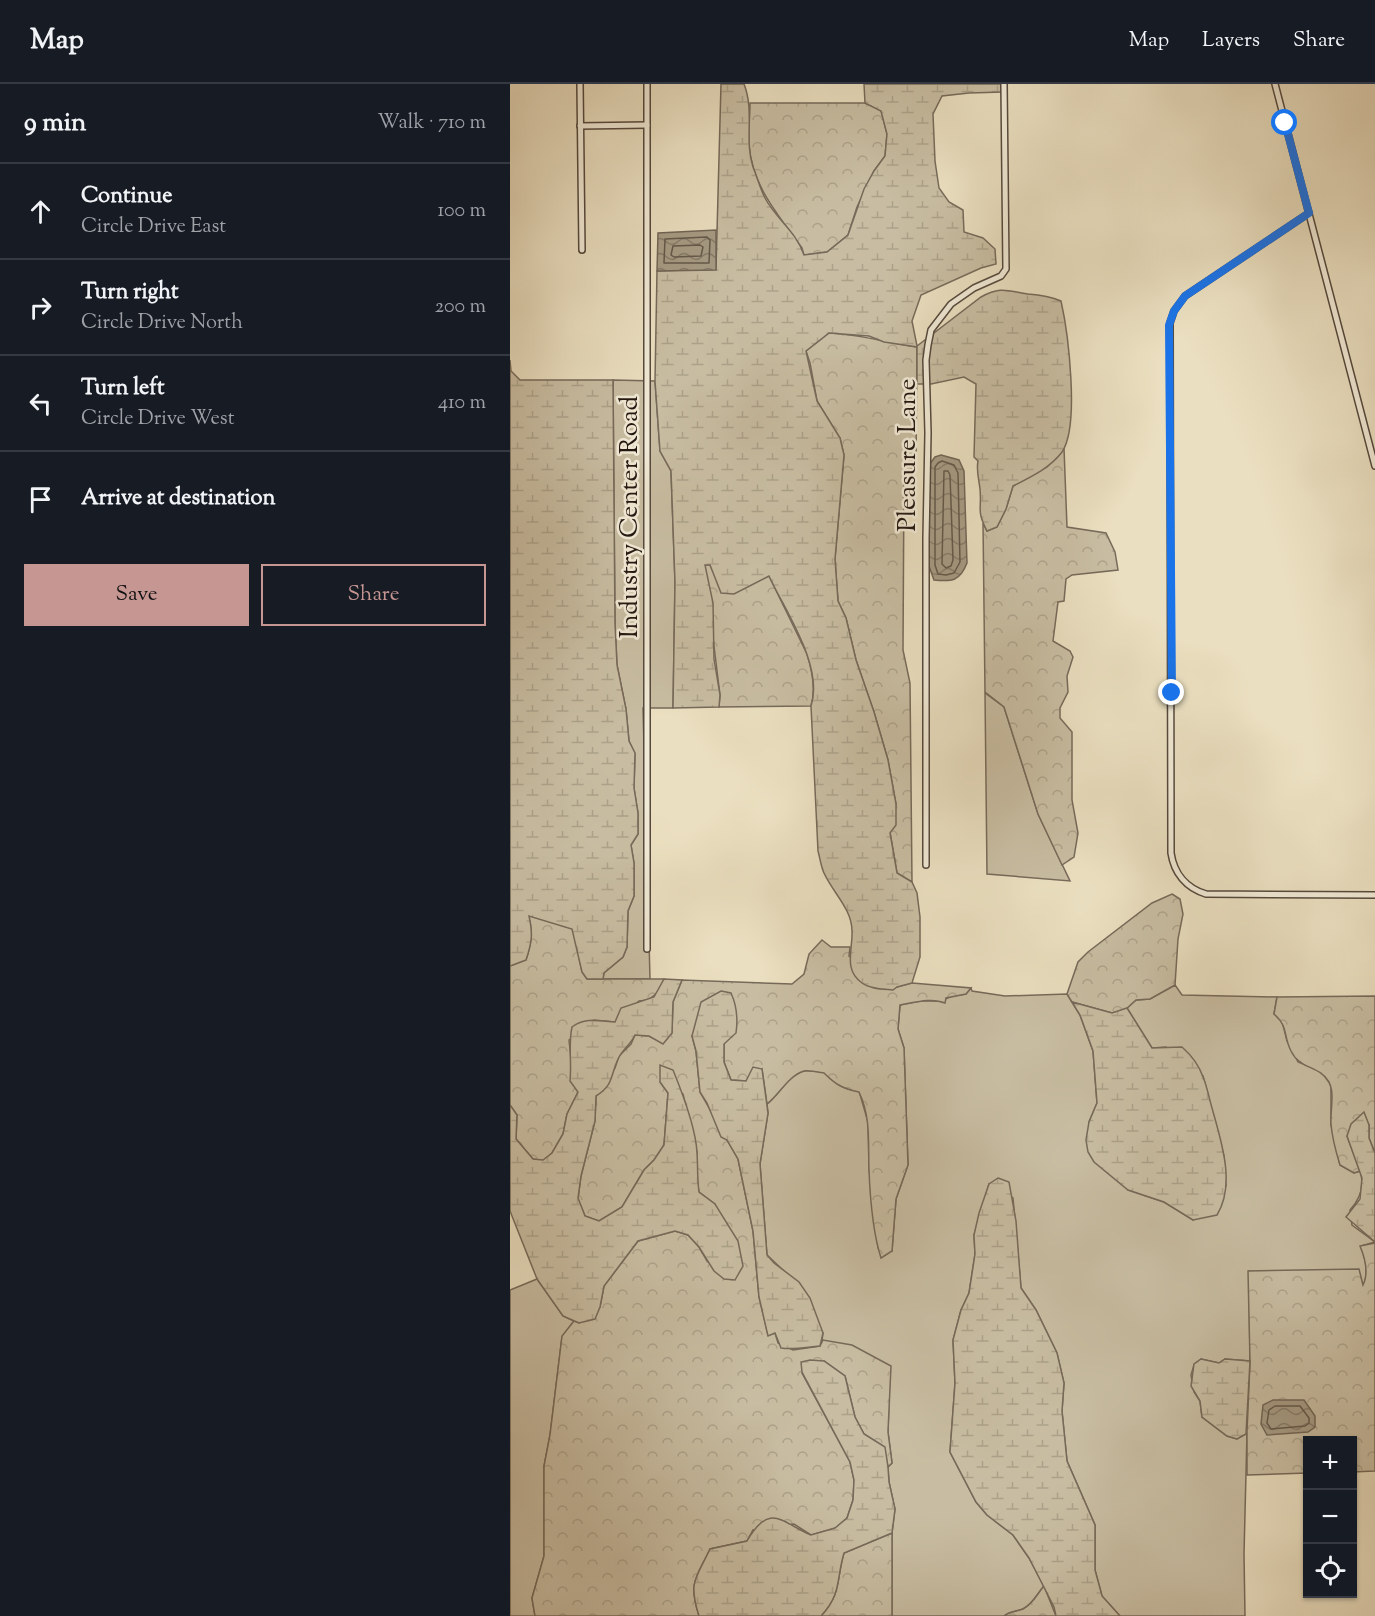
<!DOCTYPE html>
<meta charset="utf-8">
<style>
:root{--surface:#171b24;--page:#242831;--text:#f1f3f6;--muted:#9ea1a6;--line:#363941;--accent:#c59692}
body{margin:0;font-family:"Sorts Mill Goudy",serif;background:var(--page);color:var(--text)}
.controls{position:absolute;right:18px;bottom:18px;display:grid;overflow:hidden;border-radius:0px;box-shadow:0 2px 4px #0004}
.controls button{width:54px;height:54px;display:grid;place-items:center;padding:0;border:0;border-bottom:2px solid var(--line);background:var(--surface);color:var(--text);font:30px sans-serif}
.stop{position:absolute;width:18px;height:18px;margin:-14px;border:4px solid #1a73e8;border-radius:50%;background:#fff}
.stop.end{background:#1a73e8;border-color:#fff;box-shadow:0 2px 6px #0008}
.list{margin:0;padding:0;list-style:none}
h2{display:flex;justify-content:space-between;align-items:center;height:78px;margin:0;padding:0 24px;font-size:26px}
h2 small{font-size:20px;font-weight:400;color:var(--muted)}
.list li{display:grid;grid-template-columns:39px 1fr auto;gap:18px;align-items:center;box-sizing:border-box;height:96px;padding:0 24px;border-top:2px solid var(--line)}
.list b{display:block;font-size:22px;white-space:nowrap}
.list p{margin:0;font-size:20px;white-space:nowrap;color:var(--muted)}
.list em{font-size:20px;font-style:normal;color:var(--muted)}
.actions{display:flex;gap:12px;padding:18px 24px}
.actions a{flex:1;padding:14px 0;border:2px solid var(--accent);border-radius:0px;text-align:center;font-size:21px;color:var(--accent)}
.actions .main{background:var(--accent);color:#111}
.icon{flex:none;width:33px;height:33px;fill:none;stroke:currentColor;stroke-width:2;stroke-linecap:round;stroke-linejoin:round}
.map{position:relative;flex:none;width:865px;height:1532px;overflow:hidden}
header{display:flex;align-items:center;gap:36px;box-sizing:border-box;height:84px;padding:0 30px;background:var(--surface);border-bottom:2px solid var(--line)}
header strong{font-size:28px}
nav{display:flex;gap:33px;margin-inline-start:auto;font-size:21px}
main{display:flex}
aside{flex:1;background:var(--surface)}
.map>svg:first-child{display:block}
</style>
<header>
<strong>Map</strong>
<nav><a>Map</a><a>Layers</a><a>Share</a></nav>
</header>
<main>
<aside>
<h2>9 min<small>Walk · 710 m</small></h2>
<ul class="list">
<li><svg class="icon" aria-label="ahead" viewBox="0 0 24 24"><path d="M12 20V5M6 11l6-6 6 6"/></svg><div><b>Continue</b><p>Circle Drive East</p></div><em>100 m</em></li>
<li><svg class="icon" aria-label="right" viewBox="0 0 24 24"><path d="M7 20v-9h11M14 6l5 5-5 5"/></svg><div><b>Turn right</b><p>Circle Drive North</p></div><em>200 m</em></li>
<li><svg class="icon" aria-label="left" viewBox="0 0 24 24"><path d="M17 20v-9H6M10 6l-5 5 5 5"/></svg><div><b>Turn left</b><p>Circle Drive West</p></div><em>410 m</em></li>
<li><svg class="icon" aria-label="arrive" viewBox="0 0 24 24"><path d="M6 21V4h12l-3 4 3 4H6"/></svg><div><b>Arrive at destination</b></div></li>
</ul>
<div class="actions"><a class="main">Save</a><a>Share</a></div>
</aside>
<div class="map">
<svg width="865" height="1532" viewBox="0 0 865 1532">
<defs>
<pattern id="forest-crowns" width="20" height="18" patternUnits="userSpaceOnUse" patternTransform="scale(1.5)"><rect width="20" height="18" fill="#c8bda2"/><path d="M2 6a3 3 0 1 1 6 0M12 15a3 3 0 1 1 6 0" fill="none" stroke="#aca28a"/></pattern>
<pattern id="wetland-marsh" width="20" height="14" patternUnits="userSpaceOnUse" patternTransform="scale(1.5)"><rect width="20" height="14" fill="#c8bda2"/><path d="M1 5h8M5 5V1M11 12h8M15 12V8" fill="none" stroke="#aca28a"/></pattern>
<pattern id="water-waves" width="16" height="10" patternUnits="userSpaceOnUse" patternTransform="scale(1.5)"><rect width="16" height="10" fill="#a69b84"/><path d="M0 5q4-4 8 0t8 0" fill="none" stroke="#877d6b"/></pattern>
</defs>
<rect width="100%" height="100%" fill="#eadfc0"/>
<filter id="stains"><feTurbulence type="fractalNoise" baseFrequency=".00333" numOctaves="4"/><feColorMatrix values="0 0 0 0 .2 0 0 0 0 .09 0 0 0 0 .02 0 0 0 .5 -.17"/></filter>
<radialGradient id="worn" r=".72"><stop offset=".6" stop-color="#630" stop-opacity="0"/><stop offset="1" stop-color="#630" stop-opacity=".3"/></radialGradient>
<g fill="#c8bda2" stroke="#766a5a" stroke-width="1.5">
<polygon points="103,296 145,297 150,367 161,387 165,498 163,624 133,624 140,895 93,895 94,889 113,873 117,863 118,827 124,812 124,779 121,761 128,750 128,729 124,704 125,670 119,657 116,625 107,581 105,539"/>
<polygon points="475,609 494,623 528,730 560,797 477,790"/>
<path d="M665,901L672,911L767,913L764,930L772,937L777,957L788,978L811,987L821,1001V1041L830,1081L844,1089L850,1087C855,1102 850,1115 840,1126L842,1141L865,1158L851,1162C856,1174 859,1190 853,1202L739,1187L740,1277L715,1275L709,1279L691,1275L684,1281L681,1291L684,1308L690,1317L692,1333L717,1352L727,1355L737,1349L734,1470L735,1532H610L592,1512L585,1486V1441L557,1377L552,1327L554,1299L547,1269L526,1226L511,1204L503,1114L479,1100L464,1151L465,1170L459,1209L451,1226L443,1256L445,1299L440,1368L466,1418L477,1431L503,1451L519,1474L534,1502C527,1510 523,1520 513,1525C506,1528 500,1527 494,1532H382V1449L385,1425L379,1398L378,1383L382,1379L378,1348L380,1283L357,1271L312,1257L313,1249L274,1187L257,1171L250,1080L258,1029L257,1020C269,1011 278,991 294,987C299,986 308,988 314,988C325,1000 333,1005 349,1007L358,1038L359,1084L368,1164L382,1167L386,1115L398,1081L394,964L388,945L390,921L410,917H431L442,912L456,910L461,904L462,907L495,912L557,910L570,931L583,967L587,1019L579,1038L618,1106L654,1118L683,1136L716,1102L714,1072L693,992L656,963L642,964L617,924L626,916L640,915Z"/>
<polygon points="27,1195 53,1232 64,1237 52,1253 40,1351 34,1382 34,1472 22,1514 25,1532 0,1532 0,1206"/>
</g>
<g fill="url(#forest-crowns)" stroke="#766a5a" stroke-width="1.5">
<path d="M240,19H355L371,26L377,50L375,72L364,87L347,123L338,151L317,168L294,171L292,164C268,131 243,103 239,62C238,48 240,33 240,19Z"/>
<path d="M319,249C350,250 377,259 407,263L406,380L394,393L393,566L400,599L402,798L387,789L380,748L386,720L378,676L364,628L346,576L336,534L328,517L325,475L334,371L330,354L307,317L300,279L296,267Z"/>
<polygon points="554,364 557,443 596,449 605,468 608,486 562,491 556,495 554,517 548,518 543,557 560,567 563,573 557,592 558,608 550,624 550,634 562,648 562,716 568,749 564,773 552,781 528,730 494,623 475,608 473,439 477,447 487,443 496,425 503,402 537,383"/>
<path d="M194,481H200L205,492L251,495L259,492L297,570C302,586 306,606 301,622L209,623L210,611Z"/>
<polygon points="662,810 670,815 673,830 668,855 665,901 640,915 626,916 615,926 602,929 562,918 557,910 568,878 578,868 642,819"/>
<path d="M18,831L63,845L72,888L77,895H154C149,908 143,917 129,917L105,938L84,936L59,956L62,984L61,997L68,1008L57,1030L53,1050L42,1069L33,1077L23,1075L6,1055L7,1031L0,1021V882L16,876C21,860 24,848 18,831Z"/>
<path d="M312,856L321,863H340L339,872L387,903L402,899L461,904L456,910L436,914L435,919C421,913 403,919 390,921L388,945L394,964L398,1081L386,1115L382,1167L371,1174C363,1149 360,1112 359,1086C358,1058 361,1033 349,1008C333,1005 325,1000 314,989C308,988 299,986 294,987C278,992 269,1011 257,1020L252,985L237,997L221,996L214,978V959L182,952L186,967L190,1008L228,1075L243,1147L249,1213L258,1251L265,1249L268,1259L283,1266L310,1262L313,1256L342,1261L381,1282L378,1348L382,1379L378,1383L374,1363L354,1350L345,1333L335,1292L314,1277L292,1289L340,1378L344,1396L343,1416L337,1434L326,1444L301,1451L284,1440L243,1446L237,1457L200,1465C186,1495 178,1497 189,1532H25L22,1514L34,1472V1382L40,1351L52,1252L64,1237L69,1239L90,1223L94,1202L128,1157L165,1147L178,1151L189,1163L197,1177L205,1120L189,1108L186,1092L187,1068L173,1010L150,998L158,1009L154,1061L144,1076L134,1086L112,1123L89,1137L75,1132L68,1115L71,1092L85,1037L86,1012L105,984L109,972L121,960L125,951L139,952L153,959L162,949L163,918L172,896L282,900L294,890L299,870Z"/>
<path d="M865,912V1069L859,1054V1041L837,1052L850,1087L844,1089L830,1081C826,1068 822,1054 821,1040C820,1027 825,1010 819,998C809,981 790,986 781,967C773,952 779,943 764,930L767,913Z"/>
<path d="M865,1159V1387L843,1388L842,1356H798L797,1389L737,1391V1348L740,1278L738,1187L849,1185L853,1201C859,1189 855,1174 850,1162Z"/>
<path d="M382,1449V1532H311C332,1509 326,1496 334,1469Z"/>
<path d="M534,1502L546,1532H494C500,1527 506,1528 513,1525C523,1520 527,1510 534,1502Z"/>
</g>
<g fill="url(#wetland-marsh)" stroke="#766a5a" stroke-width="1.5">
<path d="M211,0H234C245,28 234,55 243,83C247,93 250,104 255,114C266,135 286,147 294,171L317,168L338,151L354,105L364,87L375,72L377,50L371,27L355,19L354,0H493V8L459,9L432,12L423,30L425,77L429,104L439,118L453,126L454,148L473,154L485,165L486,180L471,184L411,211L402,237L407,262L471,213C491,202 497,207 518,210C530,211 539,212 551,217C558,248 570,342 552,368C540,384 521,393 503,402L496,425L487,443L477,447C466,426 472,426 470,405C469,395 466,387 468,377L464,373L466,300L454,293L421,300H407V263L374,258L359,252L319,249L296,267L307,317L330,354L334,371L325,475L328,517L336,534L346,576L364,628L378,676L386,720V741L380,749L387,789L402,798L407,809L410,833V873L402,899L387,903L383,906C373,905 360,905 352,899C333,886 343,865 342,847C342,825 323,809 314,789C311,783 310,774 308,767L301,622C314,582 275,527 259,492L224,510L211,509L200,481H195L203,519L204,575L210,611L209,623L163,624L165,498L161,387L150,367L145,297L147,187L206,185Z"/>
<path d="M0,276L1,287L10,296H103L105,539L107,581L116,625L119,657L125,669L124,704L128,729V750L121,761L124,779V812L118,827L117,863L113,873L94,889L93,895H77L72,888L62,845L19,832C23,850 22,858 16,876L0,882Z"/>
<path d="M154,895L172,896L163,918L162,949L153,960L139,952L125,951C121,960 112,966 108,975C100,992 104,1001 86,1012L85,1037L71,1092L68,1114L75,1132L89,1137L112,1123L134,1086L144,1076L154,1061L158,1009L150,998V981L163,986C172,1008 186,1045 187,1069C188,1082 187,1094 189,1108L205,1120L228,1157L233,1182L225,1196L214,1195L204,1187L189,1163L178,1151L165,1147L128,1157L94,1202L90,1223L85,1235L69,1239L53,1232L27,1195L0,1127V1021L7,1031L6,1055L23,1075L33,1076L42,1069L53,1050L57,1030L68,1008L60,997C62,979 58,961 62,943C76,933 89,937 105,938L111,924L144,913Z"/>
<path d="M211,907L221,909C227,922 228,935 226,949L214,960V978L221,996L236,997L243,983L252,985L258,1029L250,1080L257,1171L264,1179L289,1198L300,1214L313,1249L310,1262C297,1263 284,1266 271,1264L265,1249L258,1252L249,1213L243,1147L228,1075L217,1056L211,1053L197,1019L190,1008L186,967L182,952L191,918Z"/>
<path d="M562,918L602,929L617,924L642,964L672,963C681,971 689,981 693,993C697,1002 699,1014 702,1024C711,1057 726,1100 707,1131L683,1136L654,1118L618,1106L584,1078L578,1068L576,1056L579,1038L587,1019L583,967L570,931Z"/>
<polygon points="854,1028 859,1041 859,1054 865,1069 865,1158 836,1133 850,1115 852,1094 837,1052 841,1040"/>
<polygon points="488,1094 499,1098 506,1137 511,1204 526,1226 547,1269 554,1299 552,1327 557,1377 585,1441 585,1486 592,1512 610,1532 546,1532 544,1523 519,1474 503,1451 477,1431 466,1418 440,1368 445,1299 443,1256 451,1226 459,1209 465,1170 464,1151 469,1129 479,1100"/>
<polygon points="691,1275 709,1279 715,1275 740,1277 736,1350 727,1355 717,1352 692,1333 690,1317 681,1302 684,1280"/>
<path d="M300,1276L314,1277L335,1292L345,1333L354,1350L375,1363L378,1383L379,1398L385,1425L382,1449L334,1469C326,1496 332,1509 311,1532H189C178,1497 186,1495 200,1465L237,1457C260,1417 272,1439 301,1451L325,1444L337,1434L343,1416L344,1396L340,1378L292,1288L291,1278Z"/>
</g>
<g fill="url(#water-waves)" stroke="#726656" stroke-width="1.5">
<polygon points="206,146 206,186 147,187 148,149"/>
<path d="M431,371L449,376L454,387L457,479C450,497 442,498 424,496L419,482V381L425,373Z"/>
<polygon points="763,1316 794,1316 805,1332 805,1343 798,1348 757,1351 751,1340 753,1321"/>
</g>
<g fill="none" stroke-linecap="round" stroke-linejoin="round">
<g stroke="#64594a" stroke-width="1.5">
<polygon points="197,153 200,156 199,179 154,179 155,155"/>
<polygon points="190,161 193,163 191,172 164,173 161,171 163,162"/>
<polygon points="432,377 444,381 448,389 450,478 444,489 436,491 428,490 425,481 425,383 428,379"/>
<polygon points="434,387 438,387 440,391 443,476 441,482 436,484 432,480"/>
<polygon points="765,1322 790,1322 799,1334 799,1339 795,1342 761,1345 757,1339 759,1326"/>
</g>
<defs>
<g id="minor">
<polyline points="70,0 72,166"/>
<polyline points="765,0 865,382"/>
<polyline points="70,42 137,41"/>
<path d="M799,129L675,212L664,227L660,239L661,769C664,789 676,804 696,810L865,811"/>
<polyline points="416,781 416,455 418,349 416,276 418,261 421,246 441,220 464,204 491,192 496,185 494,0"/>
<polyline points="137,865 137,0"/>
</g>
</defs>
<use href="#minor" stroke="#55493d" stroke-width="8"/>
<use href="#minor" stroke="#f1ead6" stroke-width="5"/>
</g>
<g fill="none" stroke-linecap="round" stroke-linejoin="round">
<polyline stroke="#1a73e8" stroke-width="8" points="662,609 659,241 664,227 675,212 799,129 775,39"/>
</g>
<g text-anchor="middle" stroke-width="5" stroke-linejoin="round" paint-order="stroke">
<g font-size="26" fill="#231711" stroke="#f1ead6">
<text transform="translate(396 371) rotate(-90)" y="9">Pleasure Lane</text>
<text transform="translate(118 433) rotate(-90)" y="9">Industry Center Road</text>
</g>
</g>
<rect width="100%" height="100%" filter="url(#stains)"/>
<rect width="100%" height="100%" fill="url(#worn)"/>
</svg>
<div class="controls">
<button>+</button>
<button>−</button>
<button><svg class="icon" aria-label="locate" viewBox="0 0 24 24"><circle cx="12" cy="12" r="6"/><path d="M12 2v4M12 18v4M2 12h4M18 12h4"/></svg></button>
</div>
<div class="stop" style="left:775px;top:39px"></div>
<div class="stop end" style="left:662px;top:609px"></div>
</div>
</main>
